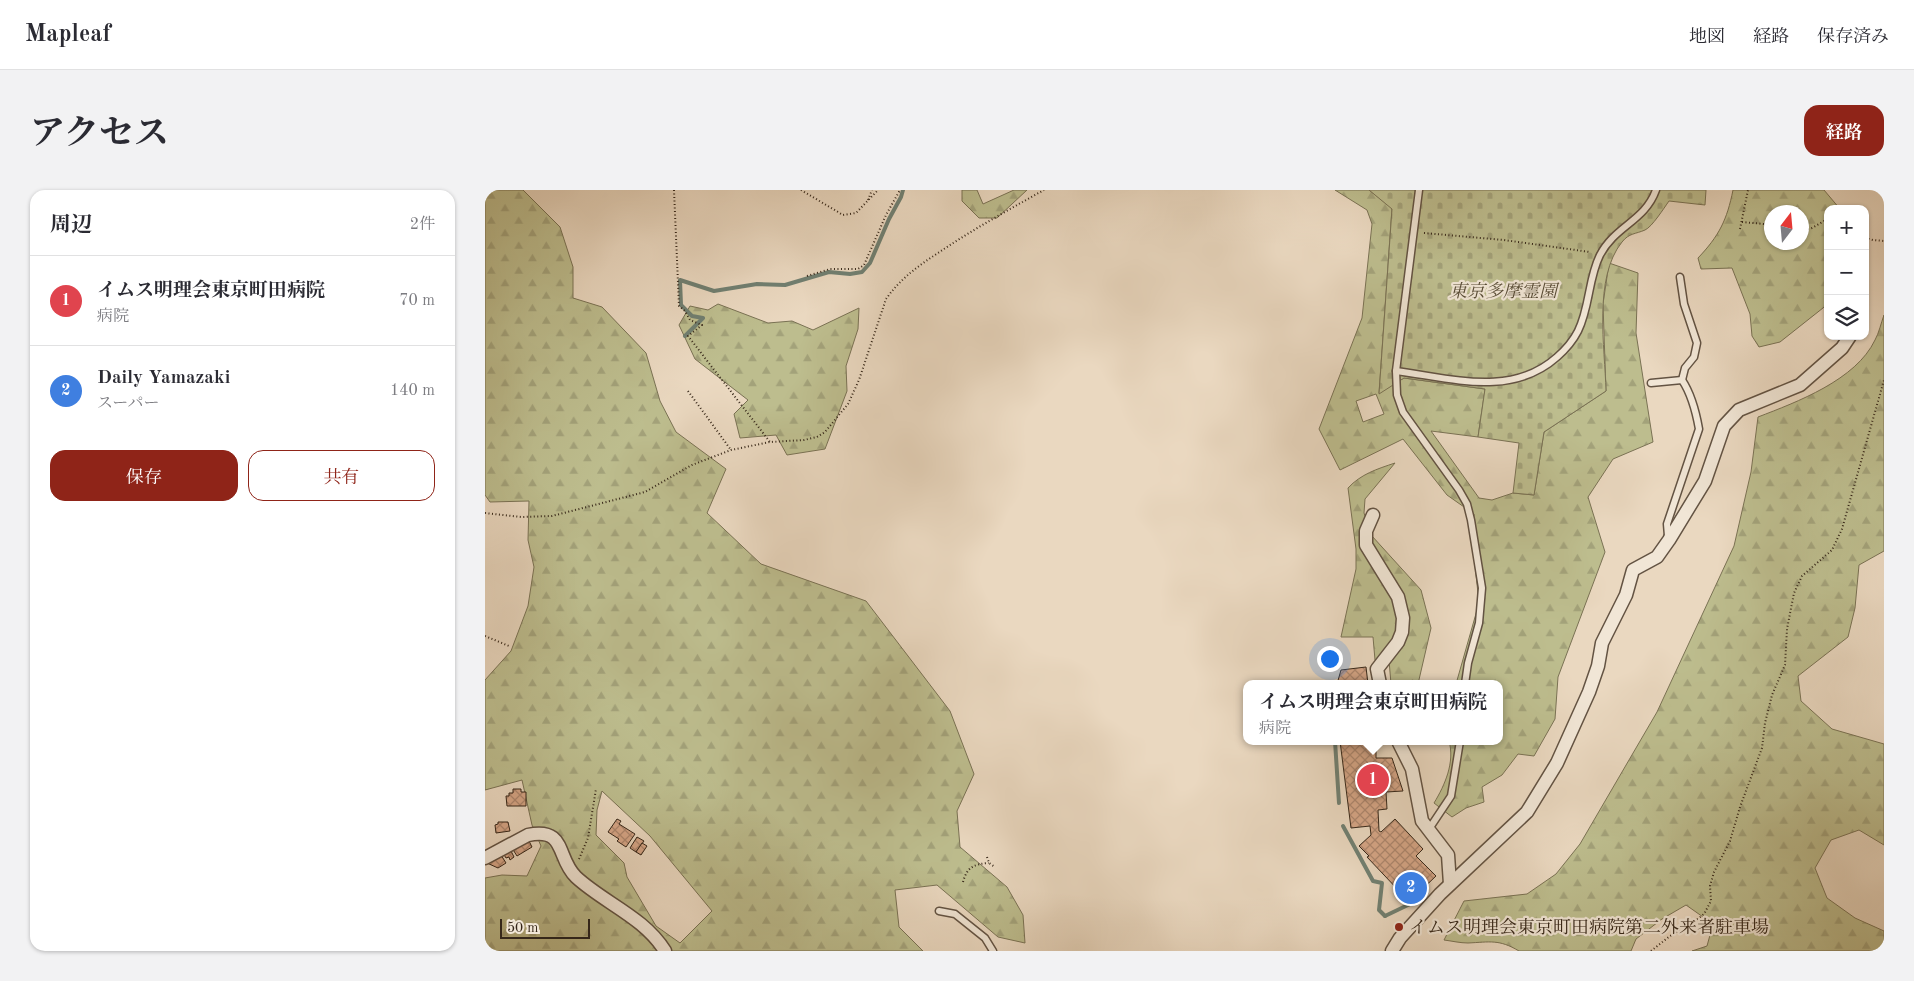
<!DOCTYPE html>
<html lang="ja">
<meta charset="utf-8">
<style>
:root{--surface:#fff;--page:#f2f2f3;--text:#2b2b33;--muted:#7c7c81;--line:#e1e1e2;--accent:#8f2418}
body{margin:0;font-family:"Old Standard TT","Noto Serif JP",serif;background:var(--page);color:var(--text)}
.controls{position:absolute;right:15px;top:15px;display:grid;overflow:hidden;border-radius:10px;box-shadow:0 1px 4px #0004}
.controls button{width:45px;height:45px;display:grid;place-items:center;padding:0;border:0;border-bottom:1px solid var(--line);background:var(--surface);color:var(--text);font:25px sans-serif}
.compass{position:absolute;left:1279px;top:15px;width:45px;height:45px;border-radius:50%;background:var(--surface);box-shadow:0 1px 4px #0004;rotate:16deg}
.scale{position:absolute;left:15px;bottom:12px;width:90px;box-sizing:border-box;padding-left:5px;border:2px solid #362719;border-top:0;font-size:14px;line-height:18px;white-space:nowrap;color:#362719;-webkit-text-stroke:4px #f1e6d6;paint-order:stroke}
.you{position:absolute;left:844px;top:468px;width:18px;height:18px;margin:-12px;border:4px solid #fff;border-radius:50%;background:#1a73e8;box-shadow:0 0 0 8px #1a73e833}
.badge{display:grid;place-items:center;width:32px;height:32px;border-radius:50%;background:var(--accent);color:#fff;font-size:16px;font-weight:700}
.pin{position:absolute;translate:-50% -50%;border:2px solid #fff;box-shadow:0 1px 5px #0006}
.popup{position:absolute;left:758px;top:490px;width:260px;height:65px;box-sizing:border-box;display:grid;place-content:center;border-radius:10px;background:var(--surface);filter:drop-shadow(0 1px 4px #0005);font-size:16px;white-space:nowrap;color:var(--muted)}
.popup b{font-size:19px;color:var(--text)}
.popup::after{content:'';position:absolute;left:50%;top:100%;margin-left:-10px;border:10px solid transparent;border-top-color:var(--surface)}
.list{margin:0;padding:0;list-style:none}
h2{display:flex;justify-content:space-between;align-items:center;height:65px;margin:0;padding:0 20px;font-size:21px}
h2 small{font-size:16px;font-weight:400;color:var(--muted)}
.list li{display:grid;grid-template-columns:32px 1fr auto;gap:15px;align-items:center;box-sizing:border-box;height:90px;padding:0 20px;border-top:1px solid var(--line)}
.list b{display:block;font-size:19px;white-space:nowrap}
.list p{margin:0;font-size:16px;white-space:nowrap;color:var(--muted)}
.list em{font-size:16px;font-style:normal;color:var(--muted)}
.actions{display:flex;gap:10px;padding:15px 20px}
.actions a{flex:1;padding:11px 0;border:1px solid var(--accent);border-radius:15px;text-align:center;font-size:18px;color:var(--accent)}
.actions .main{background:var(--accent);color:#fff}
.icon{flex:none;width:28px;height:28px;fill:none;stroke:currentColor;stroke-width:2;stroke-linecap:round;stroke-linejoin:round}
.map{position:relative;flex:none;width:1399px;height:761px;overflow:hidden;border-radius:15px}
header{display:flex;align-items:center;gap:30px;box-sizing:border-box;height:70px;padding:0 25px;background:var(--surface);border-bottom:1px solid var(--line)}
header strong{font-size:24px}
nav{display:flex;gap:28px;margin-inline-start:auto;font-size:18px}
.intro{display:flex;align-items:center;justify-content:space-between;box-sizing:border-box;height:120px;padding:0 30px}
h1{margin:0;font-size:35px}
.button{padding:12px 22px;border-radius:15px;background:var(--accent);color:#fff;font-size:18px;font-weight:700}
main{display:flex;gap:30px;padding:0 30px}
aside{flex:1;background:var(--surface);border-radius:15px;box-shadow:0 1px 4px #0004}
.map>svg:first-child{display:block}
</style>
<header>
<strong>Mapleaf</strong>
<nav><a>地図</a><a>経路</a><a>保存済み</a></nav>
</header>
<div class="intro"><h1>アクセス</h1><a class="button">経路</a></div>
<main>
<aside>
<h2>周辺<small>2件</small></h2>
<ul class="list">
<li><span class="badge" style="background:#e0444e">1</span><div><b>イムス明理会東京町田病院</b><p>病院</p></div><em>70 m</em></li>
<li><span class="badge" style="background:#3f7fe0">2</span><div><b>Daily Yamazaki</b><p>スーパー</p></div><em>140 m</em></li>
</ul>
<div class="actions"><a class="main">保存</a><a>共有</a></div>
</aside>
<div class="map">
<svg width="1399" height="761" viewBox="0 0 1399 761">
<defs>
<pattern id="forest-firs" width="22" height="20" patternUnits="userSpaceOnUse" patternTransform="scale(1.25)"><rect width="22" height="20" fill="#bdbd8e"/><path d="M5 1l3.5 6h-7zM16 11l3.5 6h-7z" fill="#a3a27a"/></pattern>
<pattern id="cemetery-stones" width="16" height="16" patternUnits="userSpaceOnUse" patternTransform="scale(1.25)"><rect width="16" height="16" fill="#bdbd8e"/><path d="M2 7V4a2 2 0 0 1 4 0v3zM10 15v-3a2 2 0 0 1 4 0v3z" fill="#a3a27a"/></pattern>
<pattern id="building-cross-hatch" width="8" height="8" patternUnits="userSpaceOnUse" patternTransform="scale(1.25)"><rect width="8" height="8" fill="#d6a687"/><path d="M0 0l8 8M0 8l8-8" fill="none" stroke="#ae876e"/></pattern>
</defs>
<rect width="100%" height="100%" fill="#ead8c0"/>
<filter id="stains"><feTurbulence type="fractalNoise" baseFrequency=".004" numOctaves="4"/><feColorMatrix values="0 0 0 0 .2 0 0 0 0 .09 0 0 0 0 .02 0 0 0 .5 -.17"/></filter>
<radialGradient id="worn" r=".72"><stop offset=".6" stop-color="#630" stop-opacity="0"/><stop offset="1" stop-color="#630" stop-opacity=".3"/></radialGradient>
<g fill="url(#forest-firs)" stroke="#7a7254" fill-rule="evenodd">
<path d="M0,0H38L75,37L88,77V108L117,117L161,163L175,211L191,242L241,279L222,323L276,374L381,411L465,521L489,584L472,621L475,657L522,697L538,725L540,753L513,747L452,695L410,700L414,737L438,761H0V688L17,685L42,686L56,656L47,635L37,590L0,600V490L26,461L43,416L49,377L43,350L44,311L5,312L0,305ZM117,601L165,646L227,721L195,753L171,736L142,687L139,673L111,645L112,620Z"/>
<polygon points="477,0 492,0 498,14 529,0 542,0 512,28 494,28 477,11"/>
<path d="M850,0H884L907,18L894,203L919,188L1000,199L993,247L946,241L994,308L1007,310L1028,303L1049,305L1059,242L1121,201L1118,114L1124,73L1153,83L1151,143L1168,252L1128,269L1103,307L1120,362L1073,487L1070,529L1049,566L1033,564L1017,585L997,597L999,612L981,618L967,627L949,613C960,595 970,572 964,551H1014V494H971L994,413L988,356L989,324L962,305L918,249L855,280L834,239L877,128L887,34L882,20ZM891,204L899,224L878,232L871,211Z"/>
<path d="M1248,0H1339L1355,19H1343V114L1295,152L1274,157L1267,146L1265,124L1247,78L1216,79L1213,68C1234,46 1242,30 1248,0ZM1286,22H1316V52H1286Z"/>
<polygon points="233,114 283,133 307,131 328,140 374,118 373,139 361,176 362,201 340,259 302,265 291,245 255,248 249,224 263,210 210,169 194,135 205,116 223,120"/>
<path d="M1399,125V361L1374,375L1370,418L1363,447L1313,486L1316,511L1347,539L1399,554V655L1374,640L1346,650L1330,678L1342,708L1370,728L1399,741V761H1207L1222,756L1228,734L1201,715L1177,729L1151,749L1146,761H1034C1014,749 1005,752 983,753C975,753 967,751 959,750L979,711L1042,704L1071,684L1095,654L1172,522L1249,356L1266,282L1273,227C1312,212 1371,190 1390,150C1394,143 1396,133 1399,125Z"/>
<path d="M910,273L880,309L879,323L887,346L936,400L946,438L933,494H906L904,470H890L888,447H856L871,379V359L863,298C876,284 892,279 910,273Z"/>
</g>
<path fill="url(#cemetery-stones)" stroke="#7a7254" d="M884,0H1221L1220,15L1184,11C1179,18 1167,37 1160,40C1151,44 1144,43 1137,52C1108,88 1120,158 1121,201L1059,242L1049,305L1028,303L1034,253L993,247L1000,199L919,188L894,204L907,19Z"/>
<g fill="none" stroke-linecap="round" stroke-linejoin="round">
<g stroke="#718072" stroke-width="4">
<polyline points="200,146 218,128 207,126 196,115 195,90 229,101 272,94 300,95 344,82 365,84 377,82 385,73 404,29 416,7 418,0"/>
<polyline points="850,551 854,613"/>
<polyline points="858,636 888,691 897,693 894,720 900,726"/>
<polyline points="900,726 925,714"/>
</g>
</g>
<g fill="url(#building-cross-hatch)" stroke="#362719">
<polygon points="881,477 883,494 852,494 856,480"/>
<polygon points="855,551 891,551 891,568 907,568 918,601 901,602 902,619 893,620 894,641 896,642 910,629 938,659 931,666 951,686 929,707 926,704 924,706 919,700 916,703 882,667 884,666 874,656 886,645 885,636 866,638"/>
<polygon points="28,599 36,599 36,602 41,602 41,616 22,616 21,606 24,606 24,603 28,603"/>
<polygon points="132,629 136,631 134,634 150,644 141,657 132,651 134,649 123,642"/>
<polygon points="13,632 23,632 25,641 11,643 10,635 13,634"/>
<polygon points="152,647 159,651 151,662 145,658"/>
<polygon points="43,649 47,657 32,666 27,658"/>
<polygon points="157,653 162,656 156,665 151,662"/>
<polygon points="25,659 29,667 25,670 24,667 21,668 18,663"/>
<polygon points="16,665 21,673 13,678 2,673"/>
</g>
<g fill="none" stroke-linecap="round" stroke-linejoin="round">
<defs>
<g id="service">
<polyline points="934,0 911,181 912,205 918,222 974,300 982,314 986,330 997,398 994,433 983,473 980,494"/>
<polyline points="1195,87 1199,114 1212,153 1209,167 1200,178 1197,190"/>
<path d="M911,181C966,188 1026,208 1072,167C1080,160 1088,151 1093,141C1105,117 1103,89 1115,65C1130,36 1160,31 1171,0"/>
<polyline points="1166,193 1197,190"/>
<path d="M1183,346L1182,334L1214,239C1211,222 1207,205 1197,190"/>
<polyline points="944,639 966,606 975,551"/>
<polyline points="454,721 470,724 500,748 508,761"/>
</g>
<g id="minor">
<polyline points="888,325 881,341 881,355 913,407 918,428 917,442 913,452 892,479 895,494"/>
<polyline points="913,551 927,579 937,631 963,665 965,694"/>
<path d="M0,668L43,645C82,637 71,668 91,687C119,713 159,727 180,761"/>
<polyline points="907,761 915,748 955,704 1042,622 1072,573 1104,502 1113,476 1117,453 1141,405 1148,380 1172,367 1184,350 1220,291 1239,236 1254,220 1315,195 1357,158 1365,146"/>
</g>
</defs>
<use href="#service" stroke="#635343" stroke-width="9"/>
<use href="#minor" stroke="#635343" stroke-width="15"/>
<g stroke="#362719" stroke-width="2" stroke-dasharray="1 2.5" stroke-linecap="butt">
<polyline points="189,0 194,116 200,121 205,130 217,135 203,146 285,252"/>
<polyline points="316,0 358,25 371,23 393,0"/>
<polyline points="383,10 387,0"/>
<polyline points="1257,32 1279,34 1286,30"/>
<polyline points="1255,39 1263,0"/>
<polyline points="1316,39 1325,39 1341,30 1343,31"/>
<polyline points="939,43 1019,50 1105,62"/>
<polyline points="1380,48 1388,50 1399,51"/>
<polyline points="322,86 345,79 373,79 379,75 401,25 415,0"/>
<polyline points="203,201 246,260"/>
<path d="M0,323L36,327L67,326L160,302L207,275L246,260L285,252L319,250L332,247L340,242L363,214L374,190L401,109C415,89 433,76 453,63C487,40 523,20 559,0"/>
<polyline points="0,446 24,456"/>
<polyline points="502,667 504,673 510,677"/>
<polyline points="94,669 103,648 111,599"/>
<path d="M478,692C482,677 489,674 504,673"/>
<polyline points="1166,761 1185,746 1209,732 1219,724 1226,711 1225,696 1229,682 1245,651 1255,617 1277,558 1280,533 1287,505 1300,475 1302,439 1309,403 1317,386 1347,360 1357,339 1399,190"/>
</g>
<use href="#service" stroke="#f1e6d6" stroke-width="6"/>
<use href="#minor" stroke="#f1e6d6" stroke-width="12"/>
</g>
<circle fill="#8f2418" stroke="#f1e6d6" stroke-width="2" cx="914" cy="737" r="5"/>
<g text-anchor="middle" stroke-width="4.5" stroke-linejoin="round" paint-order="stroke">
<g font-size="18" font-style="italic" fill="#584c36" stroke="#f1e6d6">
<text x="1018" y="107">東京多摩霊園</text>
</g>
<g font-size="18" fill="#362719" stroke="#f1e6d6" text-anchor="start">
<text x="924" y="743">イムス明理会東京町田病院第二外来者駐車場</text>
</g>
</g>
<rect width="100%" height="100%" filter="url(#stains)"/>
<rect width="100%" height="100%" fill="url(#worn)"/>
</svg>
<div class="controls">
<button>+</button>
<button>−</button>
<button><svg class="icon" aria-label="layers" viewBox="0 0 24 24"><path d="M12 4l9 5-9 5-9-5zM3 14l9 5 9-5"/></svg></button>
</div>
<svg class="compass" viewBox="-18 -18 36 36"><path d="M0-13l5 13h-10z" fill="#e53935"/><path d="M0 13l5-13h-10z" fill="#7c7c81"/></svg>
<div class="scale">50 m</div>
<div class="you"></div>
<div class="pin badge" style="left:888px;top:590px;background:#e0444e">1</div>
<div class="popup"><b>イムス明理会東京町田病院</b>病院</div>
<div class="pin badge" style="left:926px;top:698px;background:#3f7fe0">2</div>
</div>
</main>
